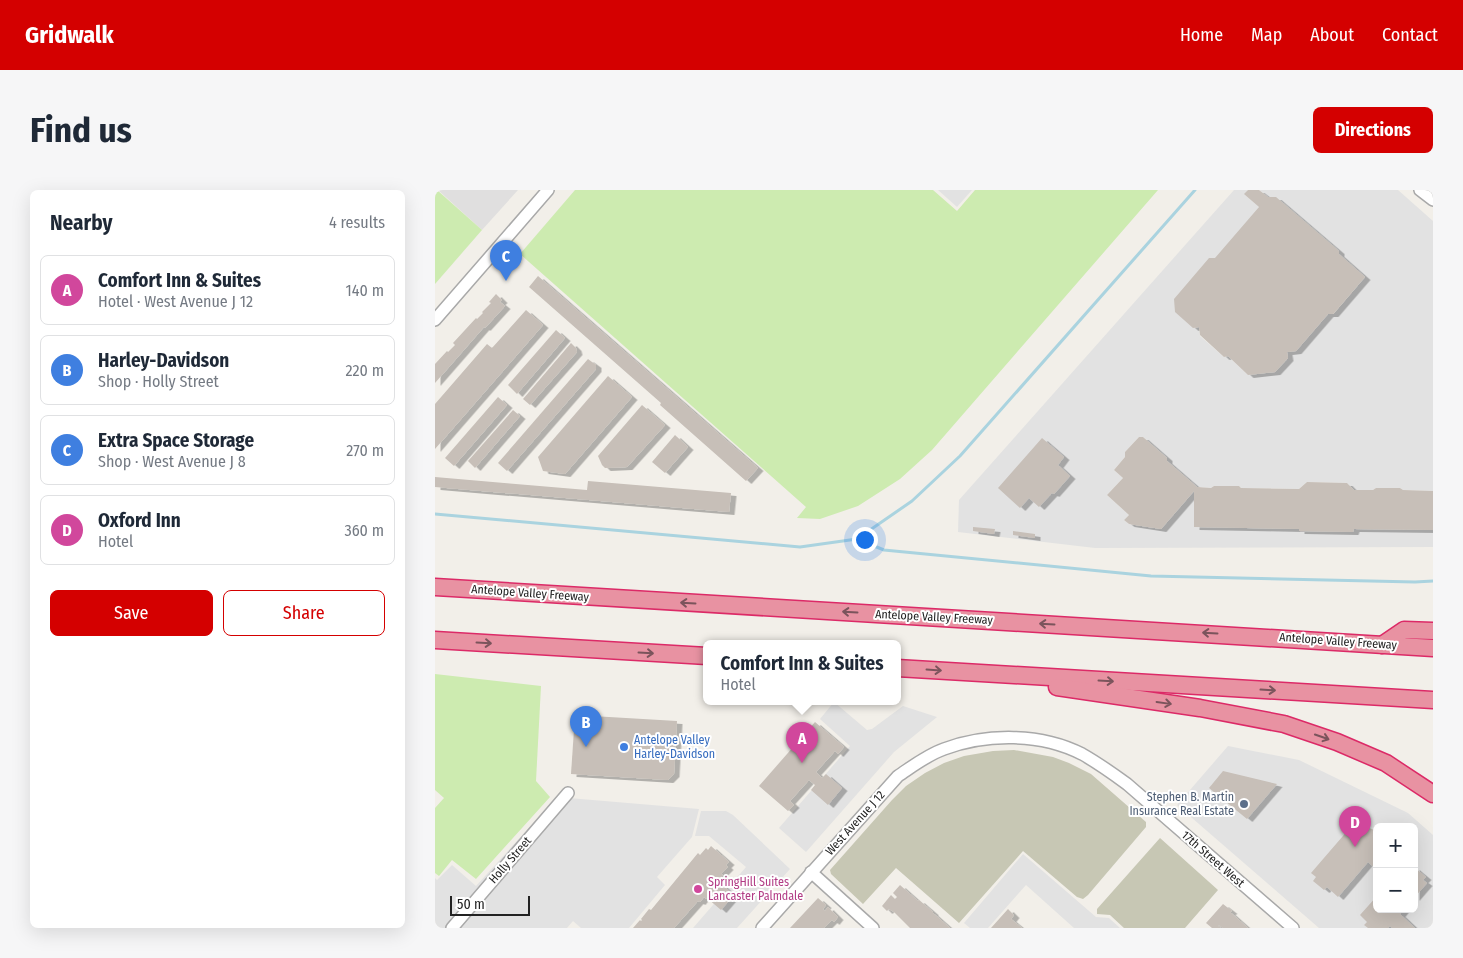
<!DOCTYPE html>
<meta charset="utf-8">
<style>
:root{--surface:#fff;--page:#f6f6f7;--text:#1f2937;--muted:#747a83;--line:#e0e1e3;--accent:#d40000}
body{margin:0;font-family:"Fira Sans Condensed",sans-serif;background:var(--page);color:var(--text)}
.controls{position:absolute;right:15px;bottom:15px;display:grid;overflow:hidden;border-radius:8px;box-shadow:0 5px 20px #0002}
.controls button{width:45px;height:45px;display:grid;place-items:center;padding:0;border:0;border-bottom:1px solid var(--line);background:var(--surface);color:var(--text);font:25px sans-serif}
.scale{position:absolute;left:15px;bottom:12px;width:80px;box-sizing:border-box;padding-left:5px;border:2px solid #222;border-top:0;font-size:14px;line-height:18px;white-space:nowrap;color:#222;-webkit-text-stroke:4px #fff;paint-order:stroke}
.you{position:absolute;left:429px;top:349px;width:18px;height:18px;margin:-12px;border:4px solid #fff;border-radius:50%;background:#1a73e8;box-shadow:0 0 0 8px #1a73e833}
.badge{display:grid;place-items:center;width:32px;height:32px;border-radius:50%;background:var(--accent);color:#fff;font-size:16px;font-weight:700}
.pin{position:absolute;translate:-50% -41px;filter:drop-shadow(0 1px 2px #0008)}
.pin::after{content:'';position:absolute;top:26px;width:18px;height:15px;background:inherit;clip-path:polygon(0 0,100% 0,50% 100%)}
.popup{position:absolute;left:268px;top:450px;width:198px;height:65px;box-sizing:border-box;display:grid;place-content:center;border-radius:8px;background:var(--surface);filter:drop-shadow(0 1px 4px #0005);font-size:16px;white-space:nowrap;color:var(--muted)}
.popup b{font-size:19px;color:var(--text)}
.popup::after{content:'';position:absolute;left:50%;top:100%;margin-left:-10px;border:10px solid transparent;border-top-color:var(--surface)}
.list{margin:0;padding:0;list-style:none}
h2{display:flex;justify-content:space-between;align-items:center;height:65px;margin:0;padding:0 20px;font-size:21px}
h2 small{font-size:16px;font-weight:400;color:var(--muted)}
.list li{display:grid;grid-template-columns:32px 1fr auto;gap:15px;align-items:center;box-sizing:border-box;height:70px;margin:0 10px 10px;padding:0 10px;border:1px solid var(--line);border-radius:8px}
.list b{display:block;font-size:19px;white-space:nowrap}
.list p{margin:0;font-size:16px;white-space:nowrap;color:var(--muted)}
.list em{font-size:16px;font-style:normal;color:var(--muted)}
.actions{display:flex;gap:10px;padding:15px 20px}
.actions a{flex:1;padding:11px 0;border:1px solid var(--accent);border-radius:8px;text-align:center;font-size:18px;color:var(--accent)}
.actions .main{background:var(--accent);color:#fff}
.map{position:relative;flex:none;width:998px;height:738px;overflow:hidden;border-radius:8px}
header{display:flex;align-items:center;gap:30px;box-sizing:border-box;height:70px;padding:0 25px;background:var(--accent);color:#fff}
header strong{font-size:24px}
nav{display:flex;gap:28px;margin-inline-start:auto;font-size:18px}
.intro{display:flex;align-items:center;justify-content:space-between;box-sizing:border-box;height:120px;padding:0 30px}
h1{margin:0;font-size:35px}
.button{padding:12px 22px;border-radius:8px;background:var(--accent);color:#fff;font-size:18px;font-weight:700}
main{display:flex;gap:30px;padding:0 30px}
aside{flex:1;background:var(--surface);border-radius:8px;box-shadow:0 5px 20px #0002}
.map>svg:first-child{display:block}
</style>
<header>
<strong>Gridwalk</strong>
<nav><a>Home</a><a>Map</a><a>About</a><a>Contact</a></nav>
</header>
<div class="intro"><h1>Find us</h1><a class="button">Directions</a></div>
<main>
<aside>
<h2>Nearby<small>4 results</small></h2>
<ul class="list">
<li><span class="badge" style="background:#d1479c">A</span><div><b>Comfort Inn &amp; Suites</b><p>Hotel · West Avenue J 12</p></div><em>140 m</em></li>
<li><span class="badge" style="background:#3f7fe0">B</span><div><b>Harley-Davidson</b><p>Shop · Holly Street</p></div><em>220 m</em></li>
<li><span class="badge" style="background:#3f7fe0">C</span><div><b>Extra Space Storage</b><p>Shop · West Avenue J 8</p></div><em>270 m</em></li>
<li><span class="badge" style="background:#d1479c">D</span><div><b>Oxford Inn</b><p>Hotel</p></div><em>360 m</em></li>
</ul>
<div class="actions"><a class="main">Save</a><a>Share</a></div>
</aside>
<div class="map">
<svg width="998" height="738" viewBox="0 0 998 738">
<defs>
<filter id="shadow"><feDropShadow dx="5.5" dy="3" stdDeviation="0" flood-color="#0004"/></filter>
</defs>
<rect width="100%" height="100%" fill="#f2efe9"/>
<polygon fill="#e0dfdf" points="3,0 83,0 47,40"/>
<g fill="#c7c7b4">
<polygon points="579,560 618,567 634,573 656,584 711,632 711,637 653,705 648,709 642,707 588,661 524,733 461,678 428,714 396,684 395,680 457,610 471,596 490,583 509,573 529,566 558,561"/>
<polygon points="725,648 783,700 750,738 689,738 675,725 662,724 662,719"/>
</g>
<g fill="#cdebb0">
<polygon points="0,0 2,0 47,40 0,94"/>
<polygon points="140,0 498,0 522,21 540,0 723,0 497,260 465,289 423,316 385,329 362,328 371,317 85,64"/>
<polygon points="0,484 106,496 101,591 115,607 41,689 17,670 4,686 0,683 0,618 9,608 0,600"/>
</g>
<g fill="#e2e2e2" fill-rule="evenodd">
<polygon points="503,0 537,0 522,17"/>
<polygon points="799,0 813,0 810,4 824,17 758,138 764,137 765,146 789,167 793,166 813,185 840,182 853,168 852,162 861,161 893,124 899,124 930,87 824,0 963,0 998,31 998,301 968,300 965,298 941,298 938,300 919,300 912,293 872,292 864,299 806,298 804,296 779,296 776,298 762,297 732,271 732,268 708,247 704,247 690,262 690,267 679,280 688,288 672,305 694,325 689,330 694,334 726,339 759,301 759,337 864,339 864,341 918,342 919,339 998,340 998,357 660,358 523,342 524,310"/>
<polygon points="399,512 432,540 437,539 468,516 502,527 459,562 371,662 344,638 415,556 385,529"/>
<path d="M793,556L864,570L973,623L998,645V738H884L742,615ZM942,637H979V719H942Z"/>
<polygon points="122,607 264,619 257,647 222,687 230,695 194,738 146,738 138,731 132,738 0,738 0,688 2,690 17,675 41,696"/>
<polygon points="266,621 291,621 298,625 355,679 302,738 258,738 311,677 274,646 260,646"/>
<polygon points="588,664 661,727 674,728 685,738 639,738 591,695 553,738 535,738 529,733"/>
</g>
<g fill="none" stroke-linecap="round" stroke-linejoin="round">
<g stroke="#aad3df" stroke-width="3">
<polyline points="0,324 365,357 422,349 477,311 525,266 760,0"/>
<polyline points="422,349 449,360 716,386 980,392 998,391"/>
</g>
</g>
<g fill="#c7bfb8" filter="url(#shadow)">
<polygon points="813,0 824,0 833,7 841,7 904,61 904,64 930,87 898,124 893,124 861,161 852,162 853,168 840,182 813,185 793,166 789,167 765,145 764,137 758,138 740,122 739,109 774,68 780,68 824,17 809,4"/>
<polygon points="103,86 323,278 311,291 225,215 226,213 94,97"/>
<polygon points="61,104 67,110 65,112 70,116 50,138 49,137 0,193 0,174 12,161 13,162 20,155 18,153 41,128 42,129 48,123 47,122 56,113 54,112"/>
<polygon points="91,120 108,135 0,259 0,214 52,154 57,158"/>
<polygon points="121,140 130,148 82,204 73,195"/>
<polygon points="136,153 141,158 142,162 95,215 88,209"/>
<polygon points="153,169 161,175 161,179 72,281 63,273"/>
<polygon points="173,186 197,207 130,284 108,281 103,267"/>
<polygon points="63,207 72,215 19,276 10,268"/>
<polygon points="207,215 230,235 192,277 170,278 167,275 163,266"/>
<polygon points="78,220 85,226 40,278 33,271"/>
<polygon points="240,245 253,257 230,283 217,272"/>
<polygon points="704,247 708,247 732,268 732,271 762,297 776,298 779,296 804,296 806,298 864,299 872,292 912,293 919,300 938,300 941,298 965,298 968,300 998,301 998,340 919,339 918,342 864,341 864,339 759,337 759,301 726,339 694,334 689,330 694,325 672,305 688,288 679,280 690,267 690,262"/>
<polygon points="607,248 629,267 623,275 635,286 619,304 617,303 604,317 594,308 585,318 563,298"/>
<polygon points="0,287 152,300 153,291 296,303 294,322 0,297"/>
<polygon points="538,337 560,339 559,344 538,341"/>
<polygon points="578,341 600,344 600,348 578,345"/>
<polygon points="140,525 242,531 239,584 233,590 136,584"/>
<polygon points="380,532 409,557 403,564 400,561 381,582 387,588 391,584 407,598 393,615 376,600 380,595 374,590 355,611 359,615 353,621 324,596"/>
<polygon points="788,581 842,594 812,629 774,598"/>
<polygon points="920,632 928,638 930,636 933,639 934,638 942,641 942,680 933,672 903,707 892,697 889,700 878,691 881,687 876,683"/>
<polygon points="276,656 294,672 291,675 293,677 286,684 288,685 284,690 286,692 285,693 299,705 286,720 272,708 271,709 269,707 265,712 263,711 239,738 198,738 205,730 206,731 207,730 206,729 214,719 216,720 263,663 265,665 271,658 273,660"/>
<polygon points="979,677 991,687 988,690 992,693 979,708"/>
<polygon points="465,695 483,711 484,710 498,722 498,723 515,738 475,738 459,722 454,719 452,721 447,716 456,705 460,709 462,707 458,703"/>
<polygon points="942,706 942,719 969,719 965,724 980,738 957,738 955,736 953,738 933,738 929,735 932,732 925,725"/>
<polygon points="383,708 391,715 388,719 390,721 393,717 403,727 399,732 397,730 389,738 355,738"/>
<polygon points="788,714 797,721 795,722 813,738 788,738 784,735 783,736 786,738 777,738 771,733"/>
<polygon points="573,719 579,725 576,729 587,738 556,738"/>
</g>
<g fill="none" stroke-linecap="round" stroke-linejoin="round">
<defs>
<g id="minor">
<polyline points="985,0 998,10"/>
<polyline points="0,130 113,0"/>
<polyline points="376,682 438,738"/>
<polyline points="17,738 133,603"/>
<path d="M327,738L463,586C478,576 492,565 509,559C552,543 606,543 647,564C663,573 677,583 692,594L858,738"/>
</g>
<g id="highway">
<polyline points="0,397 998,458"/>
<polyline points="0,450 272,466"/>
<polyline points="947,455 969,440 998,441"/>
<polyline points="462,478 998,510"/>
<polyline points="622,497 765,518 849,534 902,552 951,573 998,604"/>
</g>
</defs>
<use href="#minor" stroke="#a9a9a9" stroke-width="14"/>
<use href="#highway" stroke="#dc2a67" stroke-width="19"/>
<use href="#minor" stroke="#fff" stroke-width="11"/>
<use href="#highway" stroke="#e892a2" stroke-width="16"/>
</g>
<defs><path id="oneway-shaft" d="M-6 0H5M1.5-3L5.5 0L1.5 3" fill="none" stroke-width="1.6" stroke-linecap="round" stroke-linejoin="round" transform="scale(1.25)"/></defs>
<g stroke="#7b545c">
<use href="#oneway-shaft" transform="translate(253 413) rotate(-177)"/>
<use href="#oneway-shaft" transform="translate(415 422) rotate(-177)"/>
<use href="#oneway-shaft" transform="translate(612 434) rotate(-177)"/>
<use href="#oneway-shaft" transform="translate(775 443) rotate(-177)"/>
<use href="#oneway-shaft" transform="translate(49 453) rotate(3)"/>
<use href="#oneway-shaft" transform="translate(211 463) rotate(3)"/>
<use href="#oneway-shaft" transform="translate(499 480) rotate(4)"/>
<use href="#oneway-shaft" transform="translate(671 491) rotate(3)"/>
<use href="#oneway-shaft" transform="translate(833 500) rotate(3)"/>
<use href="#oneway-shaft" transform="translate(729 513) rotate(8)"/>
<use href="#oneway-shaft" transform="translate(887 547) rotate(19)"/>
</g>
<circle fill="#3f7fe0" stroke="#fff" stroke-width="2" cx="189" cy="557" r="5"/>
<circle fill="#5c6f8a" stroke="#fff" stroke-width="2" cx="809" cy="614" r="5"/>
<circle fill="#d1479c" stroke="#fff" stroke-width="2" cx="263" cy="699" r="5"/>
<g text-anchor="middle" stroke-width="4" stroke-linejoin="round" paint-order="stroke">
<g font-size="12" fill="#222" stroke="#fff">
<text transform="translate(95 403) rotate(4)" y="4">Antelope Valley Freeway</text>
<text transform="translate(499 427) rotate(3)" y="4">Antelope Valley Freeway</text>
<text transform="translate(903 451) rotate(4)" y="4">Antelope Valley Freeway</text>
<text transform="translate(420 633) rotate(-48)" y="4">West Avenue J 12</text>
<text transform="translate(778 669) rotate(41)" y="4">17th Street West</text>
<text transform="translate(75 670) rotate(-49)" y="4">Holly Street</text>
</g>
<g font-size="12" fill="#366cbe" stroke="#fff" text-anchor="start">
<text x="199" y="554">Antelope Valley<tspan x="199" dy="14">Harley-Davidson</tspan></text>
</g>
<g font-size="12" fill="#4e5e75" stroke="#fff" text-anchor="end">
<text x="799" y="611">Stephen B. Martin<tspan x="799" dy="14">Insurance Real Estate</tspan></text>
</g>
<g font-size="12" fill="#b23c85" stroke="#fff" text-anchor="start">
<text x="273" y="696">SpringHill Suites<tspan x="273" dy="14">Lancaster Palmdale</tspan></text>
</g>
</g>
</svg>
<div class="controls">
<button>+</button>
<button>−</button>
</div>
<div class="scale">50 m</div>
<div class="you"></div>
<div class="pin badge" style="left:367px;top:573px;background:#d1479c">A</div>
<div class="popup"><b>Comfort Inn &amp; Suites</b>Hotel</div>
<div class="pin badge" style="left:151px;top:557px;background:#3f7fe0">B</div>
<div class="pin badge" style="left:71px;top:91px;background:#3f7fe0">C</div>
<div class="pin badge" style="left:920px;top:657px;background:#d1479c">D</div>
</div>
</main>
